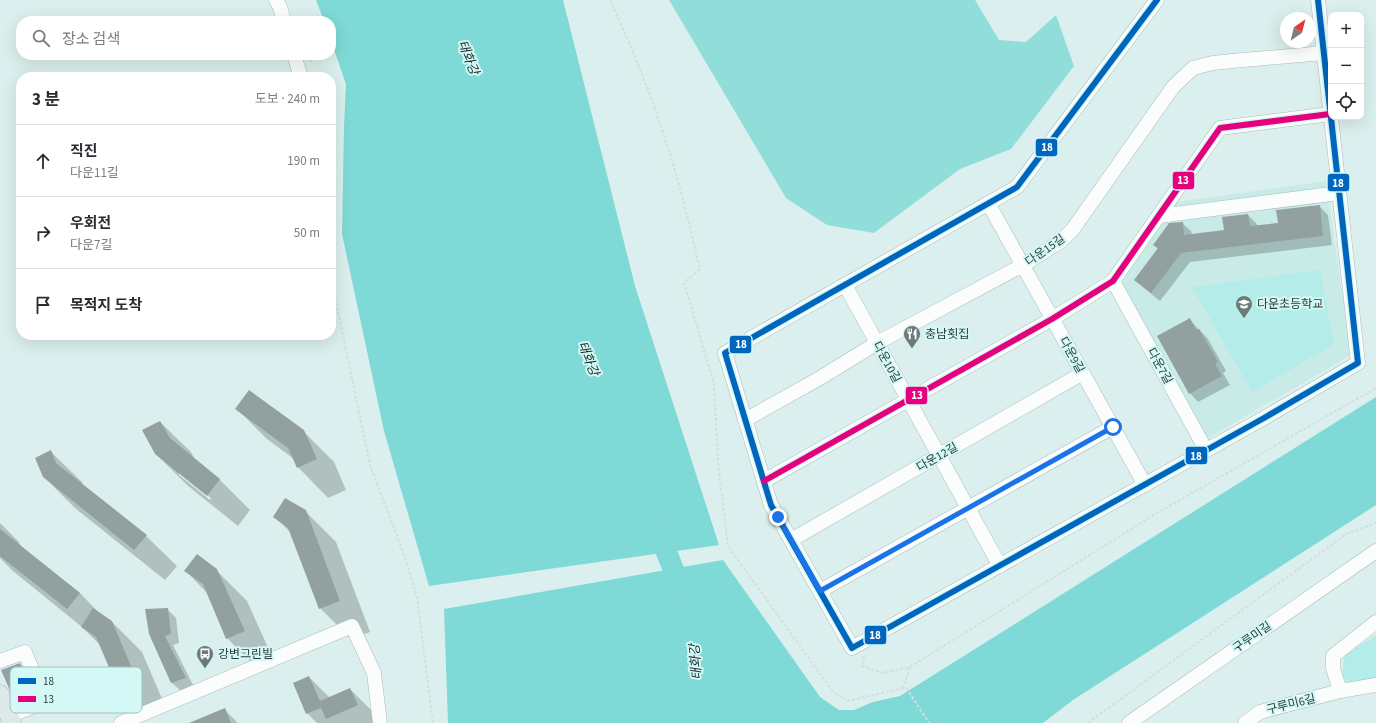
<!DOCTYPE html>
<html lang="ko">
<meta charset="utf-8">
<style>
:root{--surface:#fff;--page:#f2f2f3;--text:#2b2b33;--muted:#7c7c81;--line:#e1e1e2}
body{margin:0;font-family:"Source Sans 3","Noto Sans KR",sans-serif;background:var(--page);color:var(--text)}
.controls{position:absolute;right:12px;top:12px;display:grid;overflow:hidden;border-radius:8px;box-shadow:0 4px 16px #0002}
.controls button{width:36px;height:36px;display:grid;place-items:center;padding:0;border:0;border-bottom:1px solid var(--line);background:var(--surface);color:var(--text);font:20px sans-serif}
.compass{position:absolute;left:1280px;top:12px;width:36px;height:36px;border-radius:50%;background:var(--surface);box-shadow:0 4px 16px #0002;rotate:35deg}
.stop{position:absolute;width:12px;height:12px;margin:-9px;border:3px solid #1a73e8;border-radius:50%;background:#fff}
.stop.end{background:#1a73e8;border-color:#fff;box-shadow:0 1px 4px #0008}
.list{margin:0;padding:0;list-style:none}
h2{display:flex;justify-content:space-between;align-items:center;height:52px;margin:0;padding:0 16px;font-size:17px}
h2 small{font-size:13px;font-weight:400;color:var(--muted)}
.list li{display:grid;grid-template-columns:26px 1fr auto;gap:12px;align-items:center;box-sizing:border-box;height:72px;padding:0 16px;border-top:1px solid var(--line)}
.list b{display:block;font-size:15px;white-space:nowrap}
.list p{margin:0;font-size:13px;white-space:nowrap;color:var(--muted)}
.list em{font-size:13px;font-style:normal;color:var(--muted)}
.icon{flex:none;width:22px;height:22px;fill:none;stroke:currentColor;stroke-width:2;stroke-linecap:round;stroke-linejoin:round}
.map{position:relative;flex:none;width:1376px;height:723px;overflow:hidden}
.search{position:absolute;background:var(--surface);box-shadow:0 4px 16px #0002;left:16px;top:16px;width:320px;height:44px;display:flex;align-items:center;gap:10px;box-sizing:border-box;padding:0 14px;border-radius:16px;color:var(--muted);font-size:15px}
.panel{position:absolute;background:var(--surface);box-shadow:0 4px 16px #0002;left:16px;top:72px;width:320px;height:268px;border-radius:16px}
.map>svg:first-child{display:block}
</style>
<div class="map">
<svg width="1376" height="723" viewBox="0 0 1376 723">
<rect width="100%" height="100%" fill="#dbf0ee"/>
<polygon fill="#c9ebe8" points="1326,181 1351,355 1207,439 1122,282 1177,202"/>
<g fill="#b3ece9">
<polygon points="1320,270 1334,344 1252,392 1192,287"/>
<polygon points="1376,635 1376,679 1351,684 1342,677 1344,656"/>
</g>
<polygon fill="#91ddda" points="669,0 975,0 999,40 1026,42 1056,15 1074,66 1011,149 960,169 874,233 827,225 786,198"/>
<g fill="#7fd9d6">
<polygon points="316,0 563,0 635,286 719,545 429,586 384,431 342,234 344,126 346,84 331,41 331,21 324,21"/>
<polygon points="1376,397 1376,505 1073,700 1043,723 448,723 444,609 723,560 820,697 839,710 854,710 873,702 900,696"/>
</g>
<g fill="#0003" fill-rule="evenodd">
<polygon points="1319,206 1328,215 1332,245 1190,262 1160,301 1144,288 1135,280 1158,249 1154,245 1182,223 1191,231 1192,235 1225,231 1248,215 1257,224 1257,226 1279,224"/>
<polygon points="1189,319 1208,339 1226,371 1223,373 1230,385 1198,402 1190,393"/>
<polygon points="237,409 303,431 334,462 346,490 328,498 298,467 294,459 267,439"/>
<path d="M160,422L191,452L195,460L220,480L250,510L238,526L187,485L156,454ZM179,473L211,498L210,500L179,475Z"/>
<polygon points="51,452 82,482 83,485 146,536 177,566 165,580 75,508 44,477"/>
<polygon points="305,511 336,542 370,632 351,639 320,608 292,534 275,517"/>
<polygon points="0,523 19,542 21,547 80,593 101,615 111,621 142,652 166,708 148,716 117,685 101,646 82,627 13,571 0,558"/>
<polygon points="216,570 247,601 274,661 258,669 227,638 207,593 186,571"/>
<polygon points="167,609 176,618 179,643 173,645 194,687 181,691 172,683 150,634"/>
<polygon points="20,664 26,670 34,691 17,698 12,692"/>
<polygon points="309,677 330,698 350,689 381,720 382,723 317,723 307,713"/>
<polygon points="224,709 238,723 208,723"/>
</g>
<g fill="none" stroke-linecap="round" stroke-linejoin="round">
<polyline stroke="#7fd9d6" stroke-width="21" points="656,526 684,596"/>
</g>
<g fill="#92a1a0">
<polygon points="1320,205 1323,236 1181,253 1151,293 1134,280 1158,248 1153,245 1169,223 1183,222 1184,235 1224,230 1222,217 1248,214 1250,226 1278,223 1276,210"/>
<polygon points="1190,318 1196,330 1199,329 1218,362 1215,364 1222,376 1189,394 1157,336"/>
<polygon points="249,390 304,430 317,459 297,468 288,448 235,409"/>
<polygon points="160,421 170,438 220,479 207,496 155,454 142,430"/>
<polygon points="51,450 56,463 147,535 134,550 43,477 35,458"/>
<polygon points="285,498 306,510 340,601 319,609 288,528 273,517"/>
<polygon points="0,529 80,593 67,609 0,556"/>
<polygon points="197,554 217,569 245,631 226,639 203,584 184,571"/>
<polygon points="93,608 112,621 136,678 117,686 96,637 81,627"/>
<polygon points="168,608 171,634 165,636 186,678 171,683 149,634 145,609"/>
<polygon points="20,663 29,685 11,693 1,670"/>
<polygon points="309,676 320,701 350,688 358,705 326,719 321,708 306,714 293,683"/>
<polygon points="225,708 231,723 189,723"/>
</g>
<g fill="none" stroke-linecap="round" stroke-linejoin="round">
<defs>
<g id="minor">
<polyline points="276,0 280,7 284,21"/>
<polyline points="1157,0 1017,187 725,353 771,505 852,648 1264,418 1358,363 1318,0"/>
<polyline points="294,55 301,77"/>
<polyline points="988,203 1145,485"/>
<polyline points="1159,216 1339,193"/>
<polyline points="1113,281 1206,450"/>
<polyline points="845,285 1000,566"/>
<polyline points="745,420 820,378 877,343 1023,265 1061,241 1073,229 1173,87 1193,68 1213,63 1232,61 1324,53"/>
<polyline points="764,481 1052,319 1113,281 1220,128 1330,114"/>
<polyline points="791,540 1083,373"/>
<polyline points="820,591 1113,427"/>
<polyline points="0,661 25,652 45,702 9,716"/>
<polyline points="1340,691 1376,685"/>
<polyline points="121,723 352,626 374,673 380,723"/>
<polyline points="1129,723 1376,551"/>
<polyline points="1245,723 1260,712 1340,691 1333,668 1333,656 1376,622"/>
</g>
<polyline id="major" points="0,694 12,723"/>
</defs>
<use href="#minor" stroke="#aabab9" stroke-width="15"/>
<use href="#major" stroke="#98b2b1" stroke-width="19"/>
<g stroke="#d7dcdc" stroke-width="2" stroke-dasharray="3 2" stroke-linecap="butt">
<path d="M610,0C634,51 654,103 671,157C682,193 691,232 700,269L684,283L714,384L718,463L728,546L833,692L848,701L903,688"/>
<polyline points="309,55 311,62"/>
<polyline points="331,128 333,135 331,146"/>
<polyline points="331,278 370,465 407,563 417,598 433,723"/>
<polyline points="864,656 862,666 882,673 910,667 903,688 907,689 929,723"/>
<polyline points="910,667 1157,513 1376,388"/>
<polyline points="1088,723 1346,534 1376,523"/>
</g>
<use href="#minor" stroke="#fafdfc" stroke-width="14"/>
<use href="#major" stroke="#deeaea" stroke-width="18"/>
<defs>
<polyline id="bus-1" points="1157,0 1017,187 725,353 771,505 852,648 1264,418 1358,363 1318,0"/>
<polyline id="bus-2" points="764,481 1052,319 1113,281 1220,128 1330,114"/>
</defs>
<use href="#bus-1" stroke="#d3f8f6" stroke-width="9"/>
<use href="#bus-2" stroke="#d3f8f6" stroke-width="9"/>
<use href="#bus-1" stroke="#0065bd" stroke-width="6"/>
<use href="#bus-2" stroke="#e5007d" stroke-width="6"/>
</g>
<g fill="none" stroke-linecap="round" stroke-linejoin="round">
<polyline stroke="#1a73e8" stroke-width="5" points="778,517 820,591 1113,427"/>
</g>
<defs>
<symbol id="school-pin" viewBox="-11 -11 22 30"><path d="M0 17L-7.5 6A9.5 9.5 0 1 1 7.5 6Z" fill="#6a7b7a" stroke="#d3f8f6"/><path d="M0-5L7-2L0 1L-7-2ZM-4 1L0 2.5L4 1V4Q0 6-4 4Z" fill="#fff"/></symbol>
<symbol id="restaurant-pin" viewBox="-11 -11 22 30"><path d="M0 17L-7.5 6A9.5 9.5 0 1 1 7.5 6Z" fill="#6a7b7a" stroke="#d3f8f6"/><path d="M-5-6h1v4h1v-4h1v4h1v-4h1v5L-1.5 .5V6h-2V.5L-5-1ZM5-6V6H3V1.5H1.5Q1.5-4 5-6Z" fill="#fff"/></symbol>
<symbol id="bus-pin" viewBox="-11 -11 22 30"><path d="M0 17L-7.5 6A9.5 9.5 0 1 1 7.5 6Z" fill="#6a7b7a" stroke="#d3f8f6"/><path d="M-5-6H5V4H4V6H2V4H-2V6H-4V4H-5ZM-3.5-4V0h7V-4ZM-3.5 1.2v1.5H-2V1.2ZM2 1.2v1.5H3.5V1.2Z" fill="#fff"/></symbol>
</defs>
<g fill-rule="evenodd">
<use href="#school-pin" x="1234" y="294" width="20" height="27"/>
<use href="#restaurant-pin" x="902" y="324" width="20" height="27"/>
<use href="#bus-pin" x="195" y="644" width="20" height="27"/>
</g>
<g text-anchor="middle" stroke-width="4" stroke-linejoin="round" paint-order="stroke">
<g font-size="12" fill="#2d3c3b" stroke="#d3f8f6">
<text transform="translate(1045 250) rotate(-35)" y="4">다운15길</text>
<text transform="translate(1072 355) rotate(61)" y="4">다운9길</text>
<text transform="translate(887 362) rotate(61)" y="4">다운10길</text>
<text transform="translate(1160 366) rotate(61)" y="4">다운7길</text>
<text transform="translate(937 457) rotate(-30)" y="4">다운12길</text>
<text transform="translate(1252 637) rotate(-35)" y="4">구루미길</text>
<text transform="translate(1291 704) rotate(-14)" y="4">구루미6길</text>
</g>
<g font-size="12" fill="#2d3c3b" stroke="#d3f8f6" text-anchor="start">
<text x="1257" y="308">다운초등학교</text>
<text x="925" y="338">충남횟집</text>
<text x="218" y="658">강변그린빌</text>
</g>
<g font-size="13" font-style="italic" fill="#182d2d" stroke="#d3f8f6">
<text transform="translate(469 57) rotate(68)" y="5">태화강</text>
<text transform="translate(589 358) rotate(68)" y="5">태화강</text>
<text transform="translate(695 662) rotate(-95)" y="5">태화강</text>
</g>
</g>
<rect x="10" y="667" width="132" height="46" rx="6" fill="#d3f8f6" stroke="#a1c0be" stroke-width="1"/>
<rect x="18" y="678" width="18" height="6" fill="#0065bd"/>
<rect x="18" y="696" width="18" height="6" fill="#e5007d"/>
<g font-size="11" fill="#2d3c3b">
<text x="43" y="685">18</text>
<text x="43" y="703">13</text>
</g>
<g stroke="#d3f8f6" stroke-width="1.5">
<rect x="1035" y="138" width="23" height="19" rx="4" fill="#0065bd"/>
<rect x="1172" y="171" width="23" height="19" rx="4" fill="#e5007d"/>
<rect x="1327" y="173" width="23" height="19" rx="4" fill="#0065bd"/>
<rect x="729" y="335" width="23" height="19" rx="4" fill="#0065bd"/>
<rect x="905" y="386" width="23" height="19" rx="4" fill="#e5007d"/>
<rect x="1185" y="446" width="23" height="19" rx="4" fill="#0065bd"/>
<rect x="864" y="625" width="23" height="20" rx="4" fill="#0065bd"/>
</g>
<g font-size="11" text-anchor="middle" font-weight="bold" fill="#fff">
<text x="1047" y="151">18</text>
<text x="1183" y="184">13</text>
<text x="1338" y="187">18</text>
<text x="741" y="348">18</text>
<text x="917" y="399">13</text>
<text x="1196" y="460">18</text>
<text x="875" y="639">18</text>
</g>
</svg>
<div class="controls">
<button>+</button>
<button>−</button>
<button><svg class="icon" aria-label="locate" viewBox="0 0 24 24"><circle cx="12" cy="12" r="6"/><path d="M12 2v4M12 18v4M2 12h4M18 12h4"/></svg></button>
</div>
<svg class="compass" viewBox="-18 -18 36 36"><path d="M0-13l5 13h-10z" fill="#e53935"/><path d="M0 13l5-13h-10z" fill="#7c7c81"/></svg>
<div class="stop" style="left:1113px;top:427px"></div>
<div class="stop end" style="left:778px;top:517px"></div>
<div class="search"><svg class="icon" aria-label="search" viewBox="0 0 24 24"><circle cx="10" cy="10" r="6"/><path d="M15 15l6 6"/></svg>장소 검색</div>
<section class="panel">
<h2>3 분<small>도보 · 240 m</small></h2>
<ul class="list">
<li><svg class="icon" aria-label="ahead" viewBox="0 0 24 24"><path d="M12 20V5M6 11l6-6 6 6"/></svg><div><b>직진</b><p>다운11길</p></div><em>190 m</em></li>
<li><svg class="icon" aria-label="right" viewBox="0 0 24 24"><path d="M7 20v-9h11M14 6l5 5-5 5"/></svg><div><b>우회전</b><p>다운7길</p></div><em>50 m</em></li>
<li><svg class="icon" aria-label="arrive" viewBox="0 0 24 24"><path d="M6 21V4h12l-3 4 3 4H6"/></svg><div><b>목적지 도착</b></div></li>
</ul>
</section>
</div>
